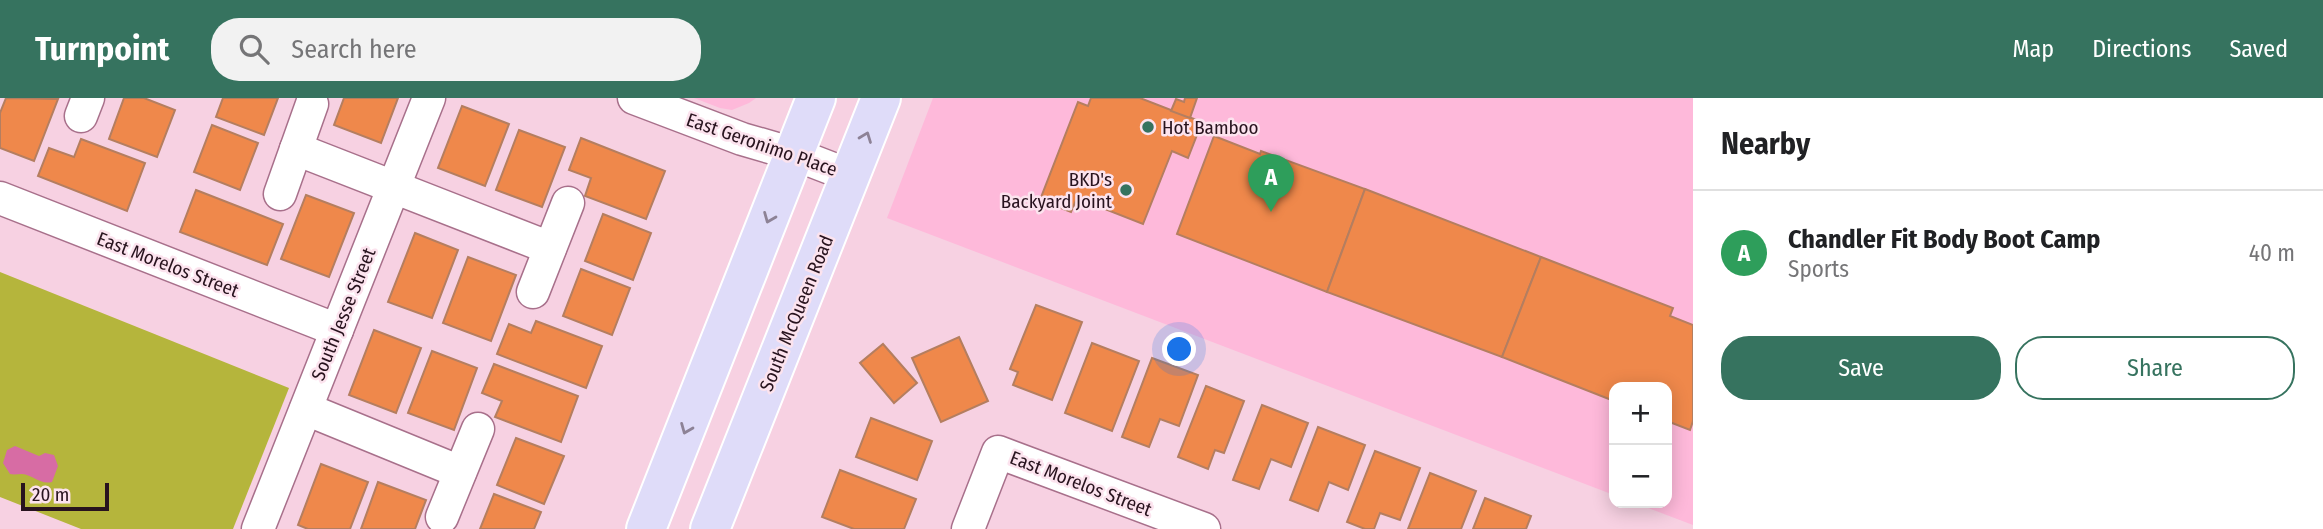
<!DOCTYPE html>
<meta charset="utf-8">
<style>
:root{--surface:#fff;--page:#f2f2f2;--text:#202124;--muted:#757577;--line:#e0e0e0;--accent:#36735f}
body{margin:0;font-family:"Fira Sans Condensed",sans-serif;background:var(--page);color:var(--text)}
.controls{position:absolute;right:21px;bottom:21px;display:grid;overflow:hidden;border-radius:14px;box-shadow:0 4px 18px #0003}
.controls button{width:63px;height:63px;display:grid;place-items:center;padding:0;border:0;border-bottom:2px solid var(--line);background:var(--surface);color:var(--text);font:35px sans-serif}
.scale{position:absolute;left:21px;bottom:18px;width:88px;box-sizing:border-box;padding-left:7px;border:4px solid #28131e;border-top:0;font-size:19px;line-height:24px;white-space:nowrap;color:#28131e;-webkit-text-stroke:5px #fce3ee;paint-order:stroke}
.you{position:absolute;left:1180px;top:252px;width:24px;height:24px;margin:-18px;border:5px solid #fff;border-radius:50%;background:#1a73e8;box-shadow:0 0 0 10px #1a73e833}
.badge{display:grid;place-items:center;width:46px;height:46px;border-radius:50%;background:var(--accent);color:#fff;font-size:23px;font-weight:700}
.pin{position:absolute;translate:-50% -58px;filter:drop-shadow(0 2px 4px #0008)}
.pin::after{content:'';position:absolute;top:37px;width:24px;height:21px;background:inherit;clip-path:polygon(0 0,100% 0,50% 100%)}
.list{margin:0;padding:0;list-style:none}
h2{display:flex;justify-content:space-between;align-items:center;height:91px;margin:0;padding:0 28px;font-size:30px}
h2 small{font-size:23px;font-weight:400;color:var(--muted)}
.list li{display:grid;grid-template-columns:46px 1fr auto;gap:21px;align-items:center;box-sizing:border-box;height:126px;padding:0 28px;border-top:2px solid var(--line)}
.list b{display:block;font-size:26px;white-space:nowrap}
.list p{margin:0;font-size:23px;white-space:nowrap;color:var(--muted)}
.list em{font-size:23px;font-style:normal;color:var(--muted)}
.actions{display:flex;gap:14px;padding:21px 28px}
.actions a{flex:1;padding:16px 0;border:2px solid var(--accent);border-radius:28px;text-align:center;font-size:24px;color:var(--accent)}
.actions .main{background:var(--accent);color:#fff}
.icon{flex:none;width:38px;height:38px;fill:none;stroke:currentColor;stroke-width:2;stroke-linecap:round;stroke-linejoin:round}
.map{position:relative;flex:none;width:1693px;height:431px;overflow:hidden}
header{display:flex;align-items:center;gap:42px;box-sizing:border-box;height:98px;padding:0 35px;background:var(--accent);color:#fff}
header strong{font-size:33px}
nav{display:flex;gap:38px;margin-inline-start:auto;font-size:24px}
.search{width:490px;height:63px;background:var(--page);display:flex;align-items:center;gap:18px;box-sizing:border-box;padding:0 24px;border-radius:28px;color:var(--muted);font-size:26px}
main{display:flex}
aside{flex:1;background:var(--surface)}
.map>svg:first-child{display:block}
</style>
<header>
<strong>Turnpoint</strong>
<div class="search"><svg class="icon" aria-label="search" viewBox="0 0 24 24"><circle cx="10" cy="10" r="6"/><path d="M15 15l6 6"/></svg>Search here</div>
<nav><a>Map</a><a>Directions</a><a>Saved</a></nav>
</header>
<main>
<div class="map">
<svg width="1693" height="431" viewBox="0 0 1693 431">
<rect width="100%" height="100%" fill="#f7d1e2"/>
<g fill="#feb9da">
<polygon points="694,0 756,0 749,5 732,12 720,10"/>
<polygon points="933,0 1693,0 1693,427 1635,405 1667,405 1667,289 1614,289 1614,397 887,120"/>
</g>
<polygon fill="#b5b53c" points="0,174 289,290 233,431 81,431 0,399"/>
<path fill="#d76ca4" d="M15,348L39,358L45,355L54,357L58,368L52,384C40,387 33,377 22,376C18,376 14,377 10,376L3,365L7,352Z"/>
<g fill="#ef884b" stroke="#b47e60" stroke-width="2">
<polygon points="6,0 58,1 34,63 0,50 0,15"/>
<polygon points="124,0 144,0 175,12 157,59 109,41"/>
<polygon points="223,0 278,0 264,37 216,19"/>
<polygon points="344,0 398,0 381,45 334,27"/>
<polygon points="1091,0 1140,0 1202,24 1188,60 1172,53 1143,126 1077,100 1071,114 1040,102 1078,4 1088,8"/>
<polygon points="1185,0 1197,0 1190,20 1171,13 1176,1 1184,4"/>
<polygon points="462,8 509,26 485,88 438,70"/>
<polygon points="212,27 258,45 240,92 194,74"/>
<polygon points="519,32 565,49 542,109 496,92"/>
<polygon points="1214,38 1260,56 1261,53 1365,91 1327,194 1177,136"/>
<polygon points="581,40 665,73 646,121 585,98 591,80 569,72"/>
<polygon points="81,41 145,65 127,113 38,78 49,50 74,59"/>
<polygon points="1365,91 1541,159 1502,259 1327,194"/>
<polygon points="196,92 283,126 267,167 180,134"/>
<polygon points="306,97 354,115 329,179 281,161"/>
<polygon points="603,116 651,135 633,182 585,163"/>
<polygon points="415,135 458,152 432,220 388,204"/>
<polygon points="468,159 516,177 491,243 443,225"/>
<polygon points="1541,159 1673,210 1670,218 1693,227 1693,323 1690,332 1667,323 1667,289 1614,289 1614,303 1502,259"/>
<polygon points="581,171 630,190 612,237 563,218"/>
<polygon points="1036,207 1082,224 1052,302 1013,287 1018,274 1010,271"/>
<polygon points="536,223 602,248 586,290 497,256 509,226 531,235"/>
<polygon points="374,232 421,250 396,315 349,297"/>
<polygon points="959,239 988,303 941,324 912,260"/>
<polygon points="1092,245 1139,263 1112,333 1065,315"/>
<polygon points="883,246 917,285 894,305 860,265"/>
<polygon points="432,253 477,270 454,332 408,315"/>
<polygon points="1152,260 1198,277 1179,328 1160,321 1149,349 1122,339"/>
<polygon points="494,266 578,298 561,344 495,319 502,303 482,295"/>
<polygon points="1206,288 1244,303 1224,355 1215,352 1208,371 1178,359"/>
<polygon points="1262,307 1308,325 1291,369 1271,361 1259,391 1233,382"/>
<polygon points="871,320 932,343 917,382 856,359"/>
<polygon points="1318,329 1365,347 1348,392 1329,384 1318,413 1290,402"/>
<polygon points="516,340 564,358 544,406 497,387"/>
<polygon points="1375,353 1420,370 1400,422 1380,415 1374,431 1365,431 1347,424"/>
<polygon points="321,366 368,384 350,431 308,431 298,427"/>
<polygon points="840,372 916,401 904,431 854,431 822,419"/>
<polygon points="1430,375 1476,393 1461,431 1408,431"/>
<polygon points="378,384 426,402 415,431 361,431"/>
<polygon points="494,396 541,414 534,431 480,431"/>
<polygon points="1485,400 1531,418 1526,431 1473,431"/>
</g>
<g fill="none" stroke-linecap="round" stroke-linejoin="round">
<defs>
<g id="minor">
<polyline points="634,0 742,41 794,56 851,78"/>
<polyline points="81,18 88,0"/>
<polyline points="296,51 550,150"/>
<polyline points="280,96 312,6"/>
<polyline points="0,100 337,232"/>
<polyline points="533,194 568,105"/>
<polyline points="306,311 460,374"/>
<polyline points="442,419 478,331"/>
<polyline points="258,431 429,0"/>
<polyline points="968,431 998,354 1204,431"/>
</g>
<g id="major">
<polyline points="646,431 816,0"/>
<polyline points="710,431 881,0"/>
</g>
</defs>
<use href="#minor" stroke="#a8708b" stroke-width="35"/>
<use href="#major" stroke="#fff" stroke-width="42"/>
<use href="#minor" stroke="#fff" stroke-width="32"/>
<use href="#major" stroke="#dfdcf9" stroke-width="38"/>
</g>
<defs><path id="oneway-chevron" d="M-2-3.5L2.5 0L-2 3.5" fill="none" stroke-width="1.6" stroke-linecap="round" stroke-linejoin="round" transform="scale(1.75)"/></defs>
<g stroke="#8d8296">
<use href="#oneway-chevron" transform="translate(866 39) rotate(-69)"/>
<use href="#oneway-chevron" transform="translate(769 120) rotate(112)"/>
<use href="#oneway-chevron" transform="translate(686 331) rotate(112)"/>
</g>
<g fill="#36735f" stroke="#fce3ee" stroke-width="2.5">
<circle cx="1148" cy="29" r="7"/>
<circle cx="1126" cy="92" r="7"/>
</g>
<g text-anchor="middle" stroke-width="5" stroke-linejoin="round" paint-order="stroke">
<g font-size="19" fill="#28131e" stroke="#fce3ee" text-anchor="start">
<text x="1162" y="36">Hot Bamboo</text>
<text x="1112" y="88" text-anchor="end">BKD's<tspan x="1112" dy="22">Backyard Joint</tspan></text>
</g>
<g font-size="19" fill="#28131e" stroke="#fce3ee">
<text transform="translate(762 46) rotate(19)" y="7">East Geronimo Place</text>
<text transform="translate(168 166) rotate(21)" y="7">East Morelos Street</text>
<text transform="translate(796 215) rotate(-68)" y="7">South McQueen Road</text>
<text transform="translate(343 216) rotate(-68)" y="7">South Jesse Street</text>
<text transform="translate(1081 385) rotate(21)" y="7">East Morelos Street</text>
</g>
</g>
</svg>
<div class="controls">
<button>+</button>
<button>−</button>
</div>
<div class="scale">20 m</div>
<div class="you"></div>
<div class="pin badge" style="left:1271px;top:114px;background:#2e9e5b">A</div>
</div>
<aside>
<h2>Nearby<small></small></h2>
<ul class="list">
<li><span class="badge" style="background:#2e9e5b">A</span><div><b>Chandler Fit Body Boot Camp</b><p>Sports</p></div><em>40 m</em></li>
</ul>
<div class="actions"><a class="main">Save</a><a>Share</a></div>
</aside>
</main>
